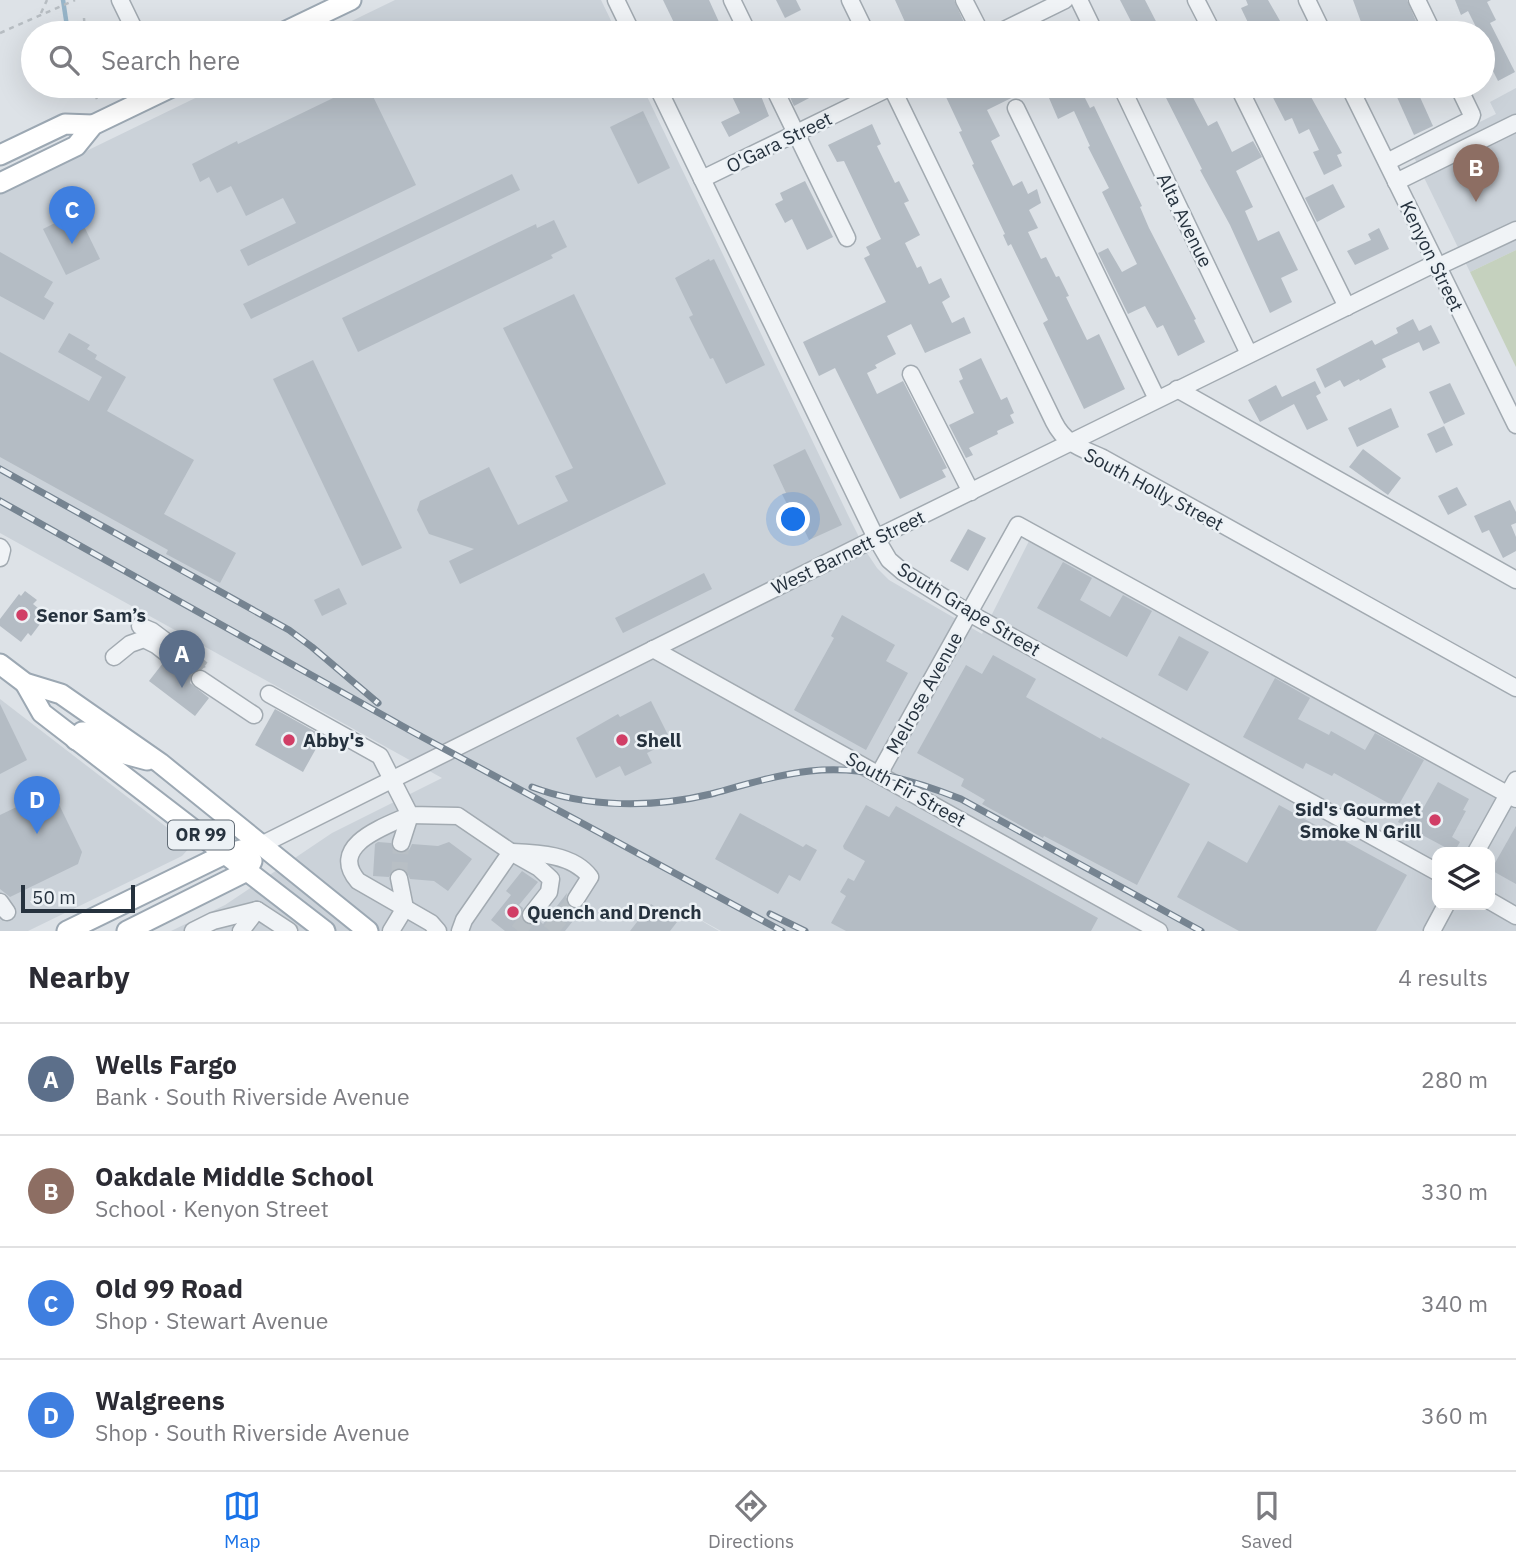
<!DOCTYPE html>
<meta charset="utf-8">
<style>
:root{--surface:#fff;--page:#f7f7f7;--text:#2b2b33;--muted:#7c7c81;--line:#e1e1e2;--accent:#1a73e8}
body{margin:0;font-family:"IBM Plex Sans",sans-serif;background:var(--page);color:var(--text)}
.controls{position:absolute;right:21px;bottom:21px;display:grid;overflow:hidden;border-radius:14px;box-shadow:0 7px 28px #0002}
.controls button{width:63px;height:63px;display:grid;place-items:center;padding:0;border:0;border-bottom:2px solid var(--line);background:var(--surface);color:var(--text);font:35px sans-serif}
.scale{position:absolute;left:21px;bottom:18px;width:114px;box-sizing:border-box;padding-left:7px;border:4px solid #26323e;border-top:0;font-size:19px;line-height:24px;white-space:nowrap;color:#26323e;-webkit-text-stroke:5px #ecf1f5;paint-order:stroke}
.you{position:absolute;left:794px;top:520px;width:24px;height:24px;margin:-18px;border:5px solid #fff;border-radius:50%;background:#1a73e8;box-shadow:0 0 0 10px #1a73e833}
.badge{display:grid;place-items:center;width:46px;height:46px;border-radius:50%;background:var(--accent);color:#fff;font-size:23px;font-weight:700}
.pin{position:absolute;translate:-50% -58px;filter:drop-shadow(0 2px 4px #0008)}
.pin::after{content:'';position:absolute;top:37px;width:24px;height:21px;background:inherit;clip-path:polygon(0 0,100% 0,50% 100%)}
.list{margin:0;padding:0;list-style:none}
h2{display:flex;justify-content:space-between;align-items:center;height:91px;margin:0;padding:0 28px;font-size:30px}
h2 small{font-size:23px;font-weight:400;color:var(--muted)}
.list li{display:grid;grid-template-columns:46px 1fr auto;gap:21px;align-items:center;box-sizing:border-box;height:112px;padding:0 28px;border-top:2px solid var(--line)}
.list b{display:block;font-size:26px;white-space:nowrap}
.list p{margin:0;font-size:23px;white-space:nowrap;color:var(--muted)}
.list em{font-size:23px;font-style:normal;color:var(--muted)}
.icon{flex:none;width:38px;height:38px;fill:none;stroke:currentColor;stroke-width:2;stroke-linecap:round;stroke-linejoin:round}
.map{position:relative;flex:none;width:1516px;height:931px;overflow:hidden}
.search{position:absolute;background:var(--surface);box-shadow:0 7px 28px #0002;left:21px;right:21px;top:21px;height:77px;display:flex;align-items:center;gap:18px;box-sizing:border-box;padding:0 24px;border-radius:38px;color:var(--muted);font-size:26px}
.sheet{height:539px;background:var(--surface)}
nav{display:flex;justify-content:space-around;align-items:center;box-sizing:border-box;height:98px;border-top:2px solid var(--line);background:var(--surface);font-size:19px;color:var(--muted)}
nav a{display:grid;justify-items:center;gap:4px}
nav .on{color:var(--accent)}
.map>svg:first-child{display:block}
</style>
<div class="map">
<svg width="1516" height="931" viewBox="0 0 1516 931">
<rect width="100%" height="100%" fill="#dde2e7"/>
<g fill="#cbd2d9" fill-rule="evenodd">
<polygon points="395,0 601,0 617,33 327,33"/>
<path d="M220,86H642L848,515L867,553L877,568L889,580L982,634L1031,537L1516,810V931H721L683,910L719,931H171L225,905L332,833L442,778L0,533V193ZM1437,852H1490V905H1437Z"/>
<polygon points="1516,88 1516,250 1470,272 1413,155 1496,114 1490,102"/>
<polygon points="0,699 191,846 182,856 28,931 0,931"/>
</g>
<polygon fill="#c5d1be" points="1516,250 1516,367 1470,272"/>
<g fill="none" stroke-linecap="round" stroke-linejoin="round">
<g stroke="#97b5c9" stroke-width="4.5">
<polyline points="63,0 68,33"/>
<polyline points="76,86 78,95"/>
</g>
</g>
<g fill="#b4bcc4">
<polygon points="663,0 709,0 724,33 679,33"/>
<polygon points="776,0 796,0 801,10 785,18"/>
<polygon points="895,0 954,0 967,29 958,33 942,33 940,28 929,33 903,33 900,24 905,22"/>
<polygon points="1120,0 1145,0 1162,33 1137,33"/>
<polygon points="1246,0 1268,0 1287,33 1253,33 1241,8 1248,5"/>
<polygon points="1353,0 1407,0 1416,21 1404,27 1407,33 1365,33"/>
<polygon points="1455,0 1491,0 1487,2 1496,20 1490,23 1515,72 1498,81 1486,57 1483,58 1483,33 1479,33 1468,11 1461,15"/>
<polygon points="358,86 368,86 416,185 248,266 240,250 296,223 283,198 246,216 231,186 217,193 209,177 200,182 192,164 237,141 238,144"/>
<polygon points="727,86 757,86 769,116 729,137 721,122 740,113"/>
<polygon points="785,86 832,86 794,106"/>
<polygon points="969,86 1036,86 987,110 1000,136 991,141 1013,186 1022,181 1028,194 1037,189 1041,203 1029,210 1038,228 1028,232 1041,259 1046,257 1056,277 1059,276 1069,296 1066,297 1087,340 1099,334 1125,389 1084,409 1043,323 1048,320 1011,244 1008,246 1003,235 1005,234 972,165 974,164 959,132 962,131 946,97"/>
<polygon points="1076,86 1079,86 1090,108 1094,106 1142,206 1140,207 1149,228 1196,319 1194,320 1205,342 1178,356 1163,325 1157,328 1145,306 1128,314 1098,253 1108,248 1122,272 1137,264 1102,192 1109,188 1088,147 1090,146 1074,111 1058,119 1049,98"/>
<polygon points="1160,86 1187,86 1208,126 1217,121 1232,152 1253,141 1262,157 1236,171 1253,207 1245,211 1258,241 1279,231 1298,270 1281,278 1292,302 1270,313 1230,225 1200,170 1202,169"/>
<polygon points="1267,86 1305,86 1342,153 1337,155 1342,166 1324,175 1313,152 1319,150 1309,129 1299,134 1292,118 1285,121"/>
<polygon points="1392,86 1415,86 1433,126 1414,135"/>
<polygon points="643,111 670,168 638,184 610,127"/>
<polygon points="872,124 881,144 877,146 895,183 899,181 909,201 904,203 920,235 905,243 917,268 921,266 929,284 941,278 950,297 942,302 952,323 964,317 971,333 925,353 911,324 887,336 896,354 875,365 877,368 867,373 877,394 903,381 947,468 942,470 946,477 900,499 835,368 819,376 803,342 886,302 864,258 870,255 866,247 881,239 844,161 837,162 828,145"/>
<polygon points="512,174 520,190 251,319 243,304"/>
<polygon points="805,181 833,237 807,250 792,219 785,223 775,204 783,200 780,193"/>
<polygon points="1333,184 1345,207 1317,222 1305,198"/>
<polygon points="77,212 100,259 66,275 43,229"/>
<polygon points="554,220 567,247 551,255 553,258 358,352 342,318 536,224 537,228"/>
<polygon points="1379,228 1389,249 1355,265 1347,251 1371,240 1368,234"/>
<polygon points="0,252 53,282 44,297 54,303 44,320 0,296"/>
<polygon points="709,259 710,261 714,259 765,365 726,384 713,358 710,359 689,317 693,315 675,278"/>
<polygon points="574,294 666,484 460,584 449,561 474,549 429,534 417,510 420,501 489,467 518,525 568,501 555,476 573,468 503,328"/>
<polygon points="1413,319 1419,331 1431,325 1440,343 1423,351 1419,342 1382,359 1386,367 1360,381 1359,379 1344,387 1340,380 1325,388 1316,369 1372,340 1375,345 1398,333 1396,328"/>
<polygon points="69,333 90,345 87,349 97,355 95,359 126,377 107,411 194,460 164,514 236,553 220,583 166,554 168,550 0,457 0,352 89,401 102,377 58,352"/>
<polygon points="981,358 1001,400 1007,397 1014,413 1010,415 1014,423 997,431 998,434 969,448 973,455 966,458 949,425 974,413 959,381 963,379 959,369"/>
<polygon points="313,360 402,548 362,566 273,379"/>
<polygon points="1315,381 1321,393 1316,396 1328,420 1307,430 1294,404 1260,422 1248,400 1276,385 1282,397"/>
<polygon points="1450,383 1465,414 1444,424 1429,392"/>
<polygon points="1391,408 1399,427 1357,447 1348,428"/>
<polygon points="1444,426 1453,445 1436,453 1427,434"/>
<polygon points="805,449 842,525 809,540 796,512 792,514 782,494 786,493 773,465"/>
<polygon points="1363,449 1401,478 1388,495 1349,467"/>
<polygon points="1457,487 1467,505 1448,515 1438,496"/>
<polygon points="1510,500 1516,512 1516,523 1511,525 1516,537 1516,551 1503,558 1489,530 1482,533 1474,516"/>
<polygon points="968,529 986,538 968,571 950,561"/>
<polygon points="1063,562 1092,578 1080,600 1110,617 1123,595 1152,611 1127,657 1037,608"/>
<polygon points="704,573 712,589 623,633 615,618"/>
<polygon points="339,588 347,604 322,616 314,600"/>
<polygon points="25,591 37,600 33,604 44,613 40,618 43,620 31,636 28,633 21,642 0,626 0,619 19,594 21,596"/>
<polygon points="842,615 895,645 886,661 908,673 866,750 794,710 834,638 831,636"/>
<polygon points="1179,636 1209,652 1187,691 1158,675"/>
<polygon points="993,655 1036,679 1026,697 1101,739 1102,737 1190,784 1137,885 1044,836 1043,838 982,804 985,800 961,786 964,779 917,753 966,665 982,674"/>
<polygon points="192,656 206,667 192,673 190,683 209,698 195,716 149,681 163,663 177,675 188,675 193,668 190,659"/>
<polygon points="1275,678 1310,698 1298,719 1329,735 1331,731 1365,750 1375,733 1424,760 1397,808 1334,773 1332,776 1306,763 1303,769 1243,737"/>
<polygon points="651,701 671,741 647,753 652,763 625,776 620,766 596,778 576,738 618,714 620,717"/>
<polygon points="0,704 27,760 0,774"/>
<polygon points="275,709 323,736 303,772 255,745"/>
<polygon points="1438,782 1469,799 1463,810 1466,811 1452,837 1460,842 1454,852 1398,822 1407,806 1420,814"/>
<polygon points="52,790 82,852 78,864 10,897 0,889 0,815"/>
<polygon points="866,805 889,817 896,806 1098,918 1091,931 846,931 831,923 846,896 840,892 848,878 854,881 865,861 844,849 843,846"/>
<polygon points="1279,805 1407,875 1376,931 1239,931 1177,897 1208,841 1247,863"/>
<polygon points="740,813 803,847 806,844 817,850 800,881 789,875 778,894 715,859"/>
<polygon points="1516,826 1516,884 1491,870"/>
<polygon points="378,842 391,843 394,850 403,853 409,850 412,844 438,846 449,842 472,859 448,891 434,881 410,879 407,872 402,868 393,870 389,877 373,876 375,844"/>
<polygon points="522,871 538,882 519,905 523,908 521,918 525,924 534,925 540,921 543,924 567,893 566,899 570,907 576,909 584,907 565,931 505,931 491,920 511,895 506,891"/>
<polygon points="651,904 677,922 670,931 630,931"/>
</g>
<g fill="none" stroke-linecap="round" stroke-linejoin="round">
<g stroke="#b8bfc5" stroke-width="16" stroke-dasharray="16 8" stroke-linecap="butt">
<polyline points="190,659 204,670"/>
<polyline points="399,878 401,843"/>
<polyline points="518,931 531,915"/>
<polyline points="550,931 576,899"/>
</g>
<defs>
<g id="minor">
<polyline points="120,0 136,33"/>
<polyline points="616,0 632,33"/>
<polyline points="732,0 748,33"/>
<polyline points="850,0 866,33"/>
<polyline points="964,0 981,33"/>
<polyline points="1079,0 1095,33"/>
<polyline points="1196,0 1213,33"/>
<polyline points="1307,0 1323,33"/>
<polyline points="1417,0 1433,33"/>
<polyline points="998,33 1065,0"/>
<polyline points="657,86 876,538 889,560 903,572 969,613 1437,872"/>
<polyline points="773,86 847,238"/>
<path d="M891,86L1054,422C1065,444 1081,448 1103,458L1516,688"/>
<polyline points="1121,86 1249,354"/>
<polyline points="1238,86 1347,307"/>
<polyline points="1349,86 1516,425"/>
<polyline points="1016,108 1157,399"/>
<polyline points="1387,162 1470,120 1472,115 1458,86"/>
<polyline points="702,179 893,86"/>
<polyline points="1396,182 1516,123"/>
<polyline points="1437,267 1516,230"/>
<polyline points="911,374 971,492"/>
<polyline points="1177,389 1516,580"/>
<polyline points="0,547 2,550 0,558"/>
<polyline points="140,626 152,631 168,643"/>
<polyline points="653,649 1159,931"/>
<polyline points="114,657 130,644 144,639 156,645 183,666"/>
<polyline points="200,679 254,715"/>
<polyline points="269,694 380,756 410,815 458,816 511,852 464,920 460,931"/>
<polyline points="879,774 1018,525 1516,799"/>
<path d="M410,815C386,826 327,845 358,881L431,923L438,931"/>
<polyline points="401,843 410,815"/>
<polyline points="261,845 876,538 1436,263"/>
<path d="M511,852C537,853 573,854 590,877L576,899"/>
<polyline points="1476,852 1516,780"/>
<polyline points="516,855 539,868 551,879 549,892 531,915"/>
<polyline points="1490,901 1516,916"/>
<polyline points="0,902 7,912"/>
<polyline points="193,931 213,921 257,910 289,931"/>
<polyline points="241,931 257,910"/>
<polyline points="391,931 405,908 399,878"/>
<polyline points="1432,931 1446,905"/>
</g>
<g id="major">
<polyline points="282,33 351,0"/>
<polyline points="0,155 65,124 93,125"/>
<polyline points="0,183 76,146 93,125 174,86"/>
<polyline points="0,664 25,683 61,694 160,763 368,931"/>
<polyline points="25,683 42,713 325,931"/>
<polyline points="76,740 82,732 90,732 117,752 147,760"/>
<polyline points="67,931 225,854 261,845"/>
<polyline points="127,931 247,871 252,861"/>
</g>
</defs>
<use href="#minor" stroke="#a2aab1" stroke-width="19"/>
<use href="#major" stroke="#9ca8b3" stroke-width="23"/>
<g stroke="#b7bdc2" stroke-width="2.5" stroke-dasharray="5 5" stroke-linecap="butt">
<polyline points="41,13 47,0"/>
<polyline points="84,18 85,33"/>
<polyline points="51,23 54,33"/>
<polyline points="0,33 75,0"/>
<polyline points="65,86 67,94"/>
<polyline points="91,86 97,99"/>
</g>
<use href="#minor" stroke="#f0f3f6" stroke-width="16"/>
<use href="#major" stroke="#fff" stroke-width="19"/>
<defs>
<g id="rail">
<polyline points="0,469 289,630 312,647 378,703"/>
<polyline points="0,501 413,732 782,931"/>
<path d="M532,787C587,808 654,808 711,794C744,785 776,775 810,771C862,765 913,780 961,799L1201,931"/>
<polyline points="770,914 805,931"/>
</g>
</defs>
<use href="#rail" stroke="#768491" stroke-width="7"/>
<use href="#rail" stroke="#ecf1f5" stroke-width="4.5" stroke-dasharray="13" stroke-linecap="butt"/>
</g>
<g fill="#d13e66" stroke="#ecf1f5" stroke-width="2.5">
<circle cx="22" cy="615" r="7"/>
<circle cx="289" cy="740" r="7"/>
<circle cx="622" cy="740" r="7"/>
<circle cx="1435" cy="820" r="7"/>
<circle cx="513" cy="912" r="7"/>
</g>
<g text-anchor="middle" stroke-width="5" stroke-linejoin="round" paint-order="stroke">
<rect fill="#ecf1f5" stroke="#616b75" stroke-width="2" x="168" y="820.5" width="66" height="29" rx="5"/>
<g font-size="18" font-weight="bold" fill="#26323e">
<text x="201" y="841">OR 99</text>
</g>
<g font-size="19" fill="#26323e" stroke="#ecf1f5">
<text transform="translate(779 142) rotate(-26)" y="7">O'Gara Street</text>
<text transform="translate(1185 220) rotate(64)" y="7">Alta Avenue</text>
<text transform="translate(1432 256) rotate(64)" y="7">Kenyon Street</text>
<text transform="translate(1154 489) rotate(28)" y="7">South Holly Street</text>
<text transform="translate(848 552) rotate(-26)" y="7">West Barnett Street</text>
<text transform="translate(969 609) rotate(31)" y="7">South Grape Street</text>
<text transform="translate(924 693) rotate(-61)" y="7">Melrose Avenue</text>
<text transform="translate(906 789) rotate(29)" y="7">South Fir Street</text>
</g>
<g font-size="19" font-weight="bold" fill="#26323e" stroke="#ecf1f5" text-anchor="start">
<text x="36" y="622">Senor Sam’s</text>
<text x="303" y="747">Abby's</text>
<text x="636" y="747">Shell</text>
<text x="1421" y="816" text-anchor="end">Sid's Gourmet<tspan x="1421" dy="22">Smoke N Grill</tspan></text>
<text x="527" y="919">Quench and Drench</text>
</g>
</g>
</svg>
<div class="controls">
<button><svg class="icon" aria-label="layers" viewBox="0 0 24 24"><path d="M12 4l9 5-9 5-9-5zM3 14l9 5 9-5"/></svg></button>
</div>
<div class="scale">50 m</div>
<div class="you"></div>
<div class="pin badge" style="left:182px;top:688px;background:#5c6f8a">A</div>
<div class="pin badge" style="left:1476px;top:202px;background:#8d6e63">B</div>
<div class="pin badge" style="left:72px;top:244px;background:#3f7fe0">C</div>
<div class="pin badge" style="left:37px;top:834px;background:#3f7fe0">D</div>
<div class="search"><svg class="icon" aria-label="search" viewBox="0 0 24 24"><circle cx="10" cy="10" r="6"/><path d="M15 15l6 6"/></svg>Search here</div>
</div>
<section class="sheet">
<h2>Nearby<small>4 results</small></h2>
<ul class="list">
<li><span class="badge" style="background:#5c6f8a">A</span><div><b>Wells Fargo</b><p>Bank · South Riverside Avenue</p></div><em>280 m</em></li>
<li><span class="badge" style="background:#8d6e63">B</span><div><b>Oakdale Middle School</b><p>School · Kenyon Street</p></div><em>330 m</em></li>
<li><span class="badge" style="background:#3f7fe0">C</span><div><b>Old 99 Road</b><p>Shop · Stewart Avenue</p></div><em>340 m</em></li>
<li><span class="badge" style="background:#3f7fe0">D</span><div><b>Walgreens</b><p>Shop · South Riverside Avenue</p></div><em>360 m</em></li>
</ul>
</section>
<nav>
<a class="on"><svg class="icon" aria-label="map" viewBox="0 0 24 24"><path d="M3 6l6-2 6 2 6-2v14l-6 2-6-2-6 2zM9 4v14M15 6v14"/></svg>Map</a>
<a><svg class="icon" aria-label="directions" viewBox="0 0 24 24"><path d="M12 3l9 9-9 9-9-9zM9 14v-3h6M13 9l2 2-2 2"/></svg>Directions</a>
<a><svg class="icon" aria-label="saved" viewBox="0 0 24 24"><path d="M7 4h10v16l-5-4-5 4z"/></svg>Saved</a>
</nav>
